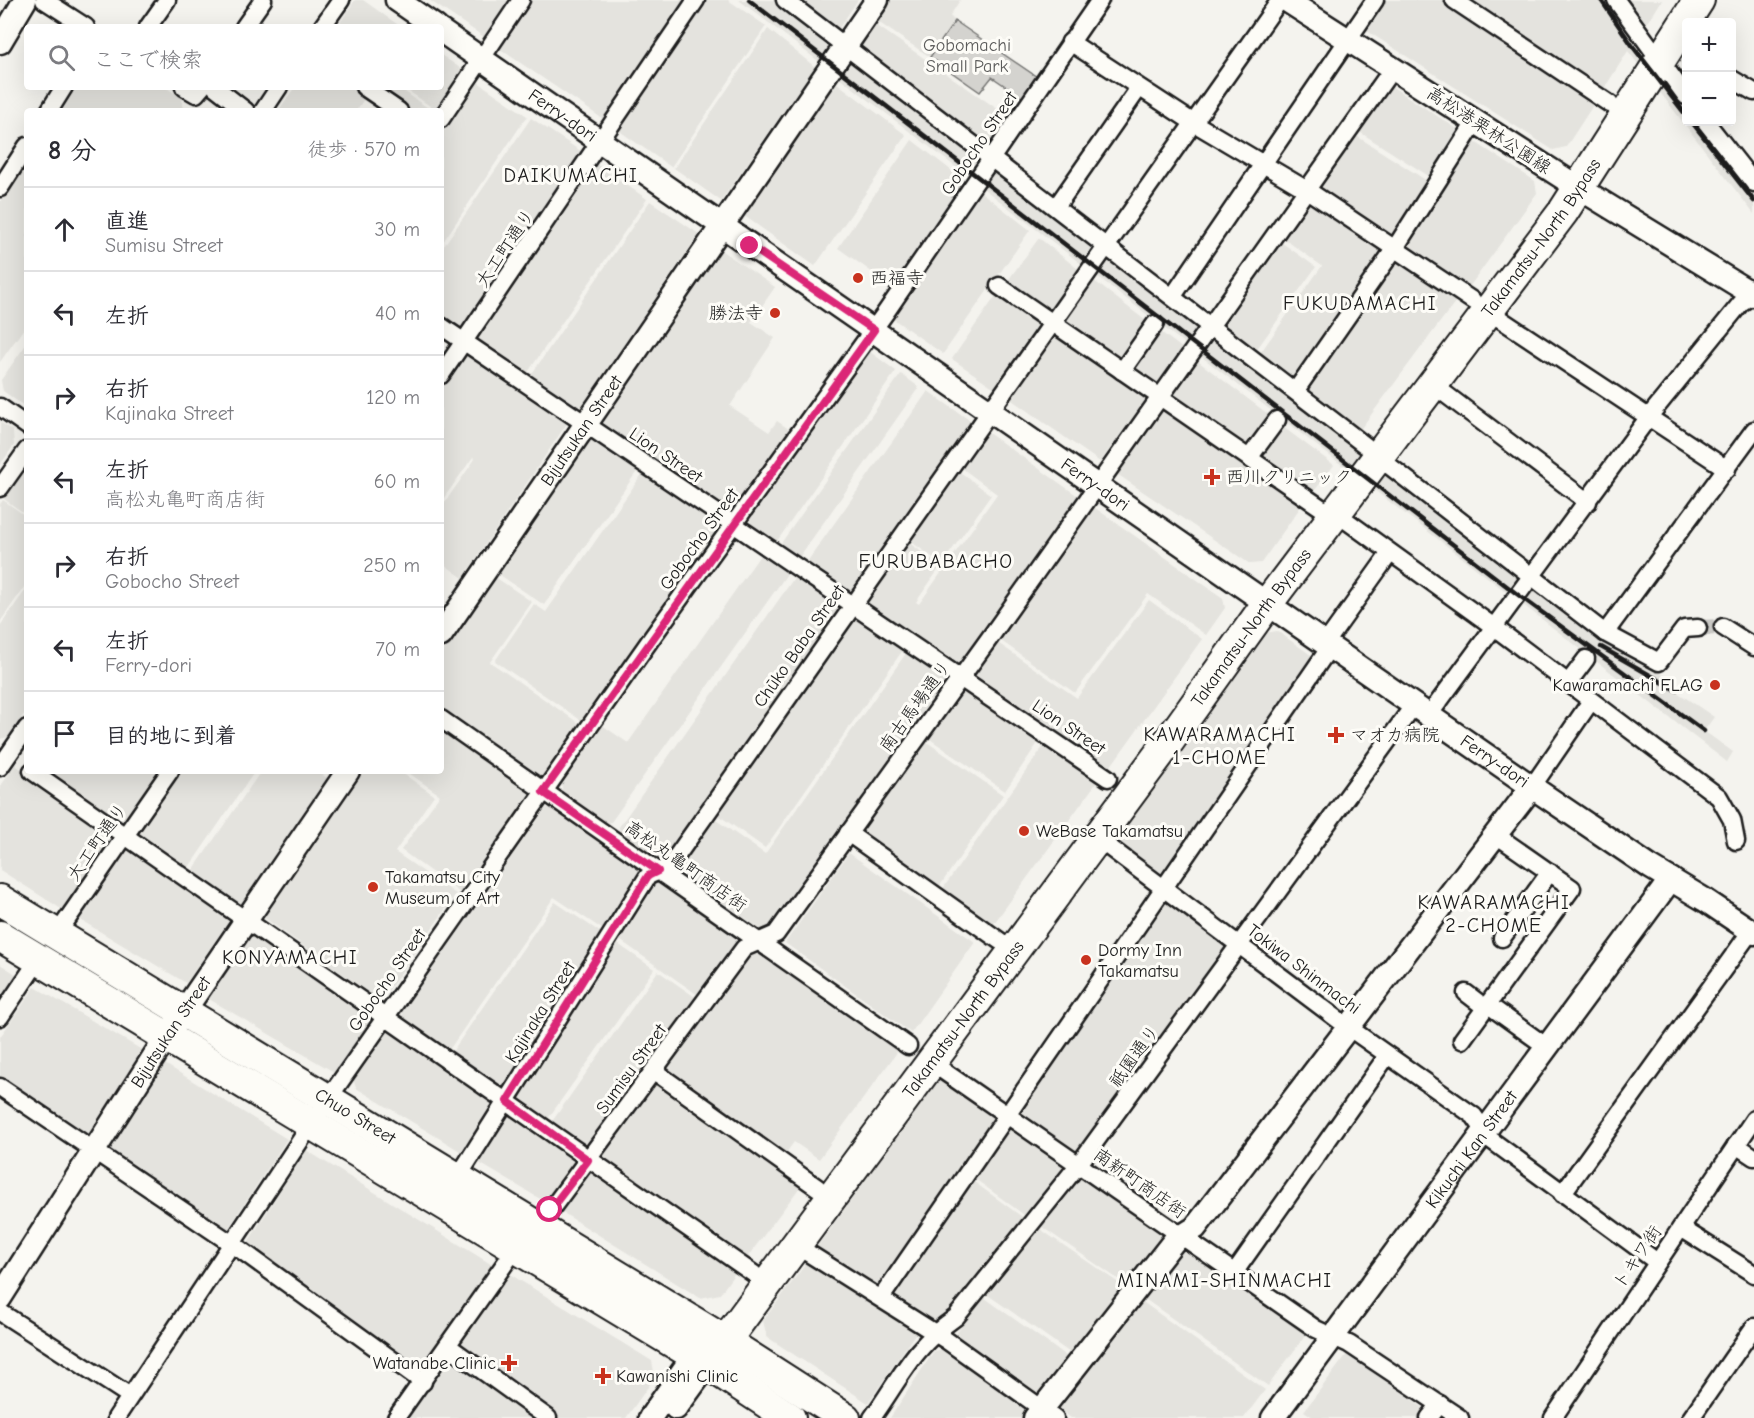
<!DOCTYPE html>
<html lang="ja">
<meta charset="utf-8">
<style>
:root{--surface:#fff;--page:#f2f2f3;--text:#2b2b33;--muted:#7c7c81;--line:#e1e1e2}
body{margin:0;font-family:"Comic Neue","Klee One",sans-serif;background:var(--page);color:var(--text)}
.controls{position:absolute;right:18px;top:18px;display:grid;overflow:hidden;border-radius:6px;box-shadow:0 6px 24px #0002}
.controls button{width:54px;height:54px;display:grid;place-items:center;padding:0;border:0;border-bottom:2px solid var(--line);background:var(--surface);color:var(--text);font:30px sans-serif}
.stop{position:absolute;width:18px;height:18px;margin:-14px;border:4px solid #db2777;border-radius:50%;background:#fff}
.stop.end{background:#db2777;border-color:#fff;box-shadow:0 2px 6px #0008}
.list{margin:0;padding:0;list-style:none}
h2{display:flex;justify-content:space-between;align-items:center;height:78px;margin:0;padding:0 24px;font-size:26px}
h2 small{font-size:20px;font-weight:400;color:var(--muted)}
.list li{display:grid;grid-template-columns:39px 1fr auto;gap:18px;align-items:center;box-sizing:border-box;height:84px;padding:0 24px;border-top:2px solid var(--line)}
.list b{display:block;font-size:22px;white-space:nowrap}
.list p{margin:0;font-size:20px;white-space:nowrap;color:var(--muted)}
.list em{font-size:20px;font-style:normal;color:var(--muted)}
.icon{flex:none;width:33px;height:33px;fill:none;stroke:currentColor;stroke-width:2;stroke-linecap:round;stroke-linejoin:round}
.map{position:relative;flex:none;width:1754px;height:1418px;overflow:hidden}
.search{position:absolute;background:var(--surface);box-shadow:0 6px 24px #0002;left:24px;top:24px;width:420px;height:66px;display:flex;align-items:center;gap:15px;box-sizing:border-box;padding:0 21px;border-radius:6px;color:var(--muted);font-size:22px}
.panel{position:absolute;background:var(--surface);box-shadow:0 6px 24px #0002;left:24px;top:108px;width:420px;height:666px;border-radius:6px}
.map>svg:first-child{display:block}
</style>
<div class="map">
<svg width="1754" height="1418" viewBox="0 0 1754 1418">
<rect width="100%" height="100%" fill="#f4f3ee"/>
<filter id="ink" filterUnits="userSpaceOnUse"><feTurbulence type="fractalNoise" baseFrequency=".0167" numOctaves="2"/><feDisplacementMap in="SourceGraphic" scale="12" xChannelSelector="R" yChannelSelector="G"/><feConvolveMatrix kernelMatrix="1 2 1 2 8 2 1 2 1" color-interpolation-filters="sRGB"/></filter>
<g filter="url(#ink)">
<g fill="#e4e3de">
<polygon points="355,0 363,0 401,27 337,27"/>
<polygon points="429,0 514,0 487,39"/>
<polygon points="529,0 685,0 603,119 497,47"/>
<polygon points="707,0 728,0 766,26 671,167 618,130"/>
<polygon points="739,0 776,0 1348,442 1595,636 1670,679 1674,679 1677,692 1714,717 1704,731 1733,752 1727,762"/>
<polygon points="795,0 858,0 839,28 832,29"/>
<polygon points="889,0 960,0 950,16 955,21 930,57 875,20"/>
<polygon points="1382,0 1447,0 1597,99 1566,147 1553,150 1364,29"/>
<polygon points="1467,0 1609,0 1686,103 1686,122 1701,122 1754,190 1754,214 1628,51 1600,95"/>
<polygon points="1622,0 1662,0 1649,21 1639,27"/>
<polygon points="873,23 1009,117 991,142 984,144 857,46"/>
<polygon points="768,29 815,67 721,201 674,168"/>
<polygon points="441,55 466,72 437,111 403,87 441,87"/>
<polygon points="475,80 527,116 441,245 441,130"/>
<polygon points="837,83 906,135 815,266 743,215"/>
<polygon points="1391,86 1465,134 1435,180 1358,131"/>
<polygon points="71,87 165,87 182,98 183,106 179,111 56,111"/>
<polygon points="295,87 359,87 368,93 356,111 278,111"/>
<polygon points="377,87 398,87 432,111 401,111"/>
<polygon points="531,118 585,154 463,328 456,329 441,319 441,250"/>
<polygon points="1355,135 1432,184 1390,240 1320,193 1319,186"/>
<polygon points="912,140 965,181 893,287 838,248"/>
<polygon points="1472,140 1535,181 1537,193 1467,290 1402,246"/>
<polygon points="27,158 27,324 0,362 0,202"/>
<polygon points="596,164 647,199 526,375 478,343 477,337"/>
<polygon points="981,192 1030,230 943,354 892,318"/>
<polygon points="1315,200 1385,249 1299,379 1291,382 1258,356 1322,266 1280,236 1305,201"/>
<polygon points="650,201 699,234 583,405 574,408 529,378"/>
<polygon points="1039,238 1083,273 1055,312 1048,313 1010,286 1009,279"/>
<polygon points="1278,240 1316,267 1254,353 1221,328 1221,320"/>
<polygon points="719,249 775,287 751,322 775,338 730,406 769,432 777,421 790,430 734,509 727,511 604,427 603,419"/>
<polygon points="1396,255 1458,298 1359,431 1307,392 1306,384"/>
<polygon points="1093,280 1150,324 1125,359 1118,361 1067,326 1066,319"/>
<polygon points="1003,296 1042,323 1042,332 999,391 952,359 995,297"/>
<polygon points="1158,330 1182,348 1158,382 1151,383 1133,371 1133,365"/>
<polygon points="1061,336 1148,396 1100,462 1009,398 1051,338"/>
<polygon points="27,343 27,408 3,391 1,380"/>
<polygon points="869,351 896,371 775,544 751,527 750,520"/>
<polygon points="473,353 566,415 568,422 463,578 441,562 441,508 475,459 473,457 441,502 441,388 464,355"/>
<polygon points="1195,359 1272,417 1251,446 1246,447 1174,397 1172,391"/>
<polygon points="901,374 919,387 800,556 793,556 779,546"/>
<polygon points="928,391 972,422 854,592 847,592 808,566 807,562"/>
<polygon points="1166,407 1304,502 1261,563 1250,564 1114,472 1159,408"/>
<polygon points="0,422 13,431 14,445 0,465"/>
<polygon points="1279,424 1334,465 1312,494 1261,460 1260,451"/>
<polygon points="984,430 1078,496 959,665 953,666 865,605 865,597 905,540 941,566 916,602 919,604 997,494 959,466"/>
<polygon points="596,437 640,467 544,605 497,573 589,439"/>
<polygon points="27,467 27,515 4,499"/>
<polygon points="956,469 991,495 942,564 906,538"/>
<polygon points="645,470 719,521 719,527 582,721 495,661 534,604 546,612"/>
<polygon points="3,500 27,517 27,583 0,622 0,504"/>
<polygon points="1091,505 1223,598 1225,608 1206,635 1148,594 1075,693 997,638"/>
<polygon points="763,551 787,567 787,574 611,822 607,823 562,791 562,784 602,725 628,743"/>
<polygon points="495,577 532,602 490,662 580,724 545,775 539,776 441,708 441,655"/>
<polygon points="801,577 839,602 840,610 666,859 658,861 620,834 619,827 794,578"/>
<polygon points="27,588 27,710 8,737 0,739 0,626"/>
<polygon points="1149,600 1202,639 1108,770 974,679 974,671 995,641 1077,698"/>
<polygon points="861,616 905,647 765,848 714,812 850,618"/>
<polygon points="1277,631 1318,660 1165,879 1115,842 1265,633"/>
<polygon points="909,649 944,673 945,680 769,928 762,930 677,871 713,818 765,854"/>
<polygon points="963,687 1040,740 1005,791 927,737"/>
<polygon points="441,727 531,789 532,797 463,895 401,850 440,795 406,771 441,771"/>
<polygon points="924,740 1003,795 939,887 861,830"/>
<polygon points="1045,744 1097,782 992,926 942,890"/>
<polygon points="15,765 114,829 115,835 63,910 0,870 0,787"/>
<polygon points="43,771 159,771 127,818 117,820"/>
<polygon points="180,771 255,771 187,870 141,837 139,830"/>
<polygon points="261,771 317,771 327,778 242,903 234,904 191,873"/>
<polygon points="362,771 399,771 434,795 395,852 456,894 384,997 378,999 263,917"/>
<polygon points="553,807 638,866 641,874 605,931 554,897 449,1050 403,1018 402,1012 546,808"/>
<polygon points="128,847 231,918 186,983 79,919"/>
<polygon points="849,853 975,942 911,1033 785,943"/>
<polygon points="658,880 735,934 736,941 698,995 617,938 651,882"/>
<polygon points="1164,895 1233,945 1084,1150 1073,1152 1013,1110"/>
<polygon points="555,902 603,934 508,1084 501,1086 452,1052"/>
<polygon points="258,933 374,1016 334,1072 209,999 250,935"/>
<polygon points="615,942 654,969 547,1120 520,1100 518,1093"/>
<polygon points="754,951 898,1051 819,1159 794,1142 783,1157 664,1073 662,1066 747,953"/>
<polygon points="0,964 19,976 0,1003"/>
<polygon points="658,971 695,997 588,1145 582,1145 551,1123"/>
<polygon points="35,987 142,1050 88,1137 0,1080 0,1037"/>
<polygon points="390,1025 495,1099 497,1105 465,1154 356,1088 353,1079"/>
<polygon points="165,1064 287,1139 224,1235 111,1157 109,1151"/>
<polygon points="940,1078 996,1117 880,1289 875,1290 817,1247"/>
<polygon points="652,1080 803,1183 746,1259 602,1158 601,1150"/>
<polygon points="511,1113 574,1155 575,1162 547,1203 476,1161 506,1114"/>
<polygon points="1006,1127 1013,1127 1063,1162 1064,1169 1027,1217 971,1176"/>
<polygon points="306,1150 494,1266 421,1370 414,1370 245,1247"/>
<polygon points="594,1171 737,1270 720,1294 700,1298 560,1211 587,1172"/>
<polygon points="1081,1176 1162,1233 1164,1240 1128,1286 1042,1227"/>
<polygon points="970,1179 1025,1219 954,1310 934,1323 892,1295"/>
<polygon points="1040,1229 1126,1288 1073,1355 988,1295"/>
<polygon points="1187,1248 1308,1332 1268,1386 1142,1297 1178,1249"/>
<polygon points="810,1258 917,1331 868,1403 767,1337 763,1321"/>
<polygon points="508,1273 652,1361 655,1377 626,1418 558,1418 462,1349 460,1340"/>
<polygon points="985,1298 1070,1359 1043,1393 1037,1394 959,1338 957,1332"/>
<polygon points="1140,1300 1265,1390 1244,1418 1071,1418 1061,1410 1058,1402"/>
<polygon points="942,1349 1026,1407 1028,1412 1024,1418 890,1418 934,1351"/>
<polygon points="1347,1354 1425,1409 1424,1418 1314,1418 1304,1411"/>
<polygon points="451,1360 533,1418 408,1418"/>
</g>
<polygon fill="#d4d3cf" stroke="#787876" stroke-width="1.5" points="955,21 1037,77 1023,98 992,77 980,92 930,57"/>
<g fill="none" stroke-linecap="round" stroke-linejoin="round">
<polyline stroke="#c9c8c4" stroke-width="16" stroke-dasharray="16 8" stroke-linecap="butt" points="1698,628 1723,627"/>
<defs>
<g id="street">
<polyline points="44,0 86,27"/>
<polyline points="785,0 1366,446"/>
<polyline points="1454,0 1610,104"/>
<polyline points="1616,0 1686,96"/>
<polyline points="148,27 167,0"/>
<polyline points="244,27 263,0"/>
<polyline points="322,27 341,0"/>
<polyline points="1070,42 1194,123 1307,190 1473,301"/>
<polyline points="1732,79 1754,92"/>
<polyline points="184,87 196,94 202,87"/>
<polyline points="215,87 246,111"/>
<polyline points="364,87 399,111"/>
<polyline points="49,111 64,87"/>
<polyline points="263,111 279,87"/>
<polyline points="441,119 521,0"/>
<polyline points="1706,122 1754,183"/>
<polyline points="0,188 27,146"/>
<polyline points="1056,207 1139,88"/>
<polyline points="999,286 1320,507 1347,521 1494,627 1719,797 1732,820 1736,841"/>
<polyline points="1173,296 1375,0"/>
<polyline points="1488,311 1727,469"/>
<polyline points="441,326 1108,778"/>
<polyline points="1122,371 1155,324"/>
<polyline points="441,375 696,0"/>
<polyline points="1432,384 1588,502"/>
<polyline points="1296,390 1395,248 1476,121"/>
<polyline points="0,407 27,426"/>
<polyline points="1378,457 1605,633 1659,662 1684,629 1698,628"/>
<polyline points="1249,458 1277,420"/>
<polyline points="0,488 27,450"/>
<polyline points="1723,627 1754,647"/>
<polyline points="1605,633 1754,430"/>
<polyline points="1325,644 1390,553"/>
<polyline points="1568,683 1586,659"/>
<polyline points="1429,715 1651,414 1741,303 1754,294"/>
<polyline points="441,719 908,1046"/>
<polyline points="0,767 27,728"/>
<polyline points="32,771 754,1274"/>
<polyline points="1532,787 1591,701"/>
<polyline points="848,833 1000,941"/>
<polyline points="1097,838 1348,1027 1474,1116 1491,1140 1657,1262"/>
<polyline points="57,934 170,771"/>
<polyline points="1502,938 1550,872"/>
<polyline points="1466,993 1483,1006 1487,1004 1547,1047"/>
<polyline points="0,1017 39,959"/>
<polyline points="1462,1040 1572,888 1496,835"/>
<polyline points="942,1070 1316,1329 1349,1344 1460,1418"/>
<polyline points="654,1071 818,1188"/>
<polyline points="0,1087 241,1250 423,1382"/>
<polyline points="1736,1145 1754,1157"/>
<path d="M458,1177L648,876L669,867C872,577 1077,289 1280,0"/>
<polyline points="1562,1194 1751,931"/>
<polyline points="538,1227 744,948 776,934 991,636 1393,68"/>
<polyline points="1681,1228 1754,1274"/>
<polyline points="797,1246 946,1340 1055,1418"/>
<polyline points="1234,1273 1387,1056"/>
<polyline points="881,1298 1330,647"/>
<polyline points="0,1312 130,1396"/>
<polyline points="448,1346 548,1418"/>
<polyline points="116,1418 328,1099 651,639 886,312 1100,0"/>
<polyline points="396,1418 516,1248"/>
<path d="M872,1418C902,1376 912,1348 956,1317L1079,1164L1414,705"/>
<polyline points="1429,1418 1440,1404"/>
<polyline points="1553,1418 1754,1119"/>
<polyline points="1691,1418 1754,1327"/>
</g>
<g id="secondary">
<polyline points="397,0 436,27"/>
<polyline points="1286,0 1579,188 1754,295"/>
<path id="s1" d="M441,31L1532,787L1650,867L1705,900L1754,933"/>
<polyline points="0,42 25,0"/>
<path id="s2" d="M441,635L877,0"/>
<path id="s3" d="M0,1298L167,1036L348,771"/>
<polyline points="676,1408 708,1364"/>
<polyline points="650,1418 694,1355"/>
<polyline points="1035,1418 1174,1241 1195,1228 1532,787"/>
<path id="s4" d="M1273,1418L1671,879"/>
</g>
<g id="highway">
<path id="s5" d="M0,900L725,1341L845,1418"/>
<polyline points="0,936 694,1355 790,1418"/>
<path id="s6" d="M708,1364L1169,741L1267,604L1563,212L1699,0"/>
</g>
</defs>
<use href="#street" stroke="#1c1c1c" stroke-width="21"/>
<use href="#secondary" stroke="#1c1c1c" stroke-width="27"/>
<use href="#highway" stroke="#1c1c1c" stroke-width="34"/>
<use href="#street" stroke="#fdfcf7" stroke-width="16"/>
<use href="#secondary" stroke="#fdfcf7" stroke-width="22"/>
<use href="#highway" stroke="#fdfcf7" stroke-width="30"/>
<g stroke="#1c1c1c" stroke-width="4.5">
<polyline points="749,0 1517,594 1704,731"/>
<polyline points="1601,0 1634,48 1686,115"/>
<polyline points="1692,122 1754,201"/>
<polyline points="1601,647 1676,690"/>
</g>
</g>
</g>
<g fill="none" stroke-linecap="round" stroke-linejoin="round" filter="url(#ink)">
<polyline stroke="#db2777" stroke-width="8" points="550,1210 588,1160 507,1101 648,876 658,871 543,792 874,330 750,246"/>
</g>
<g fill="#c8321e" stroke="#fdfcf7" stroke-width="2">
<circle cx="858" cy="278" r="6"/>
<circle cx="775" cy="313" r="6"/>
<path d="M1209 468h6v6h6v6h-6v6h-6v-6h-6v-6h6z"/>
<circle cx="1715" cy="685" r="6"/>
<path d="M1333 726h6v6h6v6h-6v6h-6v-6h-6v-6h6z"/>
<circle cx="1024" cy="831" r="6"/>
<circle cx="373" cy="887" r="6"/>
<circle cx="1086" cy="960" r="6"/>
<path d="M506 1354h6v6h6v6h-6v6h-6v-6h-6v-6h6z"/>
<path d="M600 1367h6v6h6v6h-6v6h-6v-6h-6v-6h6z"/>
</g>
<g text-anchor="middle" stroke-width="6" stroke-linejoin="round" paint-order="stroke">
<g font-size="18" fill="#5c5c5b" stroke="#fdfcf7">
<text x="967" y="51">Gobomachi<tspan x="967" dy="21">Small Park</tspan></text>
</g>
<g font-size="18" fill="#1c1c1c" stroke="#fdfcf7">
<text dy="6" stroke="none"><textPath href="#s1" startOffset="148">Ferry-dori</textPath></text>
<text transform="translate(1489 130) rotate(33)" y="6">高松港栗林公園線</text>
<text transform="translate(979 143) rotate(-56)" y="6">Gobocho Street</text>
<text dy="6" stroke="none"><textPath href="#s6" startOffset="1401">Takamatsu-North Bypass</textPath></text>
<text transform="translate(505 248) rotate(-56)" y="6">大工町通り</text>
<text dy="6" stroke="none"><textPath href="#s2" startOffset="248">Bijutsukan Street</textPath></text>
<text transform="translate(666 455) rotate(34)" y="6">Lion Street</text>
<text dy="6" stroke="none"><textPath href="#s1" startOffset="796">Ferry-dori</textPath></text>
<text transform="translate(699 539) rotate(-54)" y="6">Gobocho Street</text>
<text dy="6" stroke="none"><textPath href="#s6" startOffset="915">Takamatsu-North Bypass</textPath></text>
<text transform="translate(799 646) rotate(-55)" y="6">Chūko Baba Street</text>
<text transform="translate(915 706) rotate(-54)" y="6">南古馬場通り</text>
<text transform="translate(1069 727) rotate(34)" y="6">Lion Street</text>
<text dy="6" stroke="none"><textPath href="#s1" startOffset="1282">Ferry-dori</textPath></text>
<text transform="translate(97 842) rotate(-55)" y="6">大工町通り</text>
<text transform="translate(686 866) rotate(35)" y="6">高松丸亀町商店街</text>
<text transform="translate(1304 969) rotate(37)" y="6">Tokiwa Shinmachi</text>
<text transform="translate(387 980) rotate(-55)" y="6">Gobocho Street</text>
<text transform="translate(540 1012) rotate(-58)" y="6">Kajinaka Street</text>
<text dy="6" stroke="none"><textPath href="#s6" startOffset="429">Takamatsu-North Bypass</textPath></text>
<text dy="6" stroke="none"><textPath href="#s3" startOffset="316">Bijutsukan Street</textPath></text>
<text transform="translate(1134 1056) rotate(-54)" y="6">祇園通り</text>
<text transform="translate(631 1069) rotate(-54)" y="6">Sumisu Street</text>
<text dy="6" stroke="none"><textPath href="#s5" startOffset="416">Chuo Street</textPath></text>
<text dy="6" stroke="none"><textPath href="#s4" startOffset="334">Kikuchi Kan Street</textPath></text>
<text transform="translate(1140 1183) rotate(35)" y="6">南新町商店街</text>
<text transform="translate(1637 1257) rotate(-56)" y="6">トキワ街</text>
</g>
<g font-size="18" fill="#1c1c1c" stroke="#fdfcf7" text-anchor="start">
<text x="870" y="284">西福寺</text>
<text x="763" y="319" text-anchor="end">勝法寺</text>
<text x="1226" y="483">西川クリニック</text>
<text x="1703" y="691" text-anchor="end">Kawaramachi FLAG</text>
<text x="1350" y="741">マオカ病院</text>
<text x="1036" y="837">WeBase Takamatsu</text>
<text x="385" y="883">Takamatsu City<tspan x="385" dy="21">Museum of Art</tspan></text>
<text x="1098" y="956">Dormy Inn<tspan x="1098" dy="21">Takamatsu</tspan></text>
<text x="496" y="1369" text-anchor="end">Watanabe Clinic</text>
<text x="616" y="1382">Kawanishi Clinic</text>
</g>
<g font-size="20" letter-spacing="1.5" fill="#1c1c1c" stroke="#fdfcf7">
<text x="571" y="182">DAIKUMACHI</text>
<text x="1360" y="310">FUKUDAMACHI</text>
<text x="936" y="568">FURUBABACHO</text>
<text x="1220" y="741">KAWARAMACHI<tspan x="1220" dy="23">1-CHOME</tspan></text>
<text x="1494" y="909">KAWARAMACHI<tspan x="1494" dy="23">2-CHOME</tspan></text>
<text x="290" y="964">KONYAMACHI</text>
<text x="1225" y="1287">MINAMI-SHINMACHI</text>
</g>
</g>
</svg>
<div class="controls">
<button>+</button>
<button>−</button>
</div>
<div class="stop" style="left:550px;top:1210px"></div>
<div class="stop end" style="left:750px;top:246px"></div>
<div class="search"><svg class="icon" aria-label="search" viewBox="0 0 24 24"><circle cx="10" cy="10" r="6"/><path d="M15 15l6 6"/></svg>ここで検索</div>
<section class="panel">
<h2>8 分<small>徒歩 · 570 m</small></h2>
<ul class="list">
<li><svg class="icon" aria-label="ahead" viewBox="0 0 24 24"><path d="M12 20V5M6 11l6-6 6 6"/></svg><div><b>直進</b><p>Sumisu Street</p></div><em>30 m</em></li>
<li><svg class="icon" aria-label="left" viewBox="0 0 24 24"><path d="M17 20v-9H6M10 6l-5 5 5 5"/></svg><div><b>左折</b></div><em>40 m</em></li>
<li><svg class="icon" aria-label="right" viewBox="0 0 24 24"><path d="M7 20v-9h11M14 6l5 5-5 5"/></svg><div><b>右折</b><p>Kajinaka Street</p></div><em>120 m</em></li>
<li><svg class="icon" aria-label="left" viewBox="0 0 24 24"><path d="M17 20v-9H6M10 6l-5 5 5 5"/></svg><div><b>左折</b><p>高松丸亀町商店街</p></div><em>60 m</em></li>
<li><svg class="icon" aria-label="right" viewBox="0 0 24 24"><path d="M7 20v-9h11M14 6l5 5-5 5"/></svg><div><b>右折</b><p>Gobocho Street</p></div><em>250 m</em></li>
<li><svg class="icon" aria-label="left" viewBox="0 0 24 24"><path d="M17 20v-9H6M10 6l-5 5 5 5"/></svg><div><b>左折</b><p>Ferry-dori</p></div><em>70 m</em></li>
<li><svg class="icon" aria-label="arrive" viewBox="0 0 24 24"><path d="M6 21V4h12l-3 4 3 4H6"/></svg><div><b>目的地に到着</b></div></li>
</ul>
</section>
</div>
